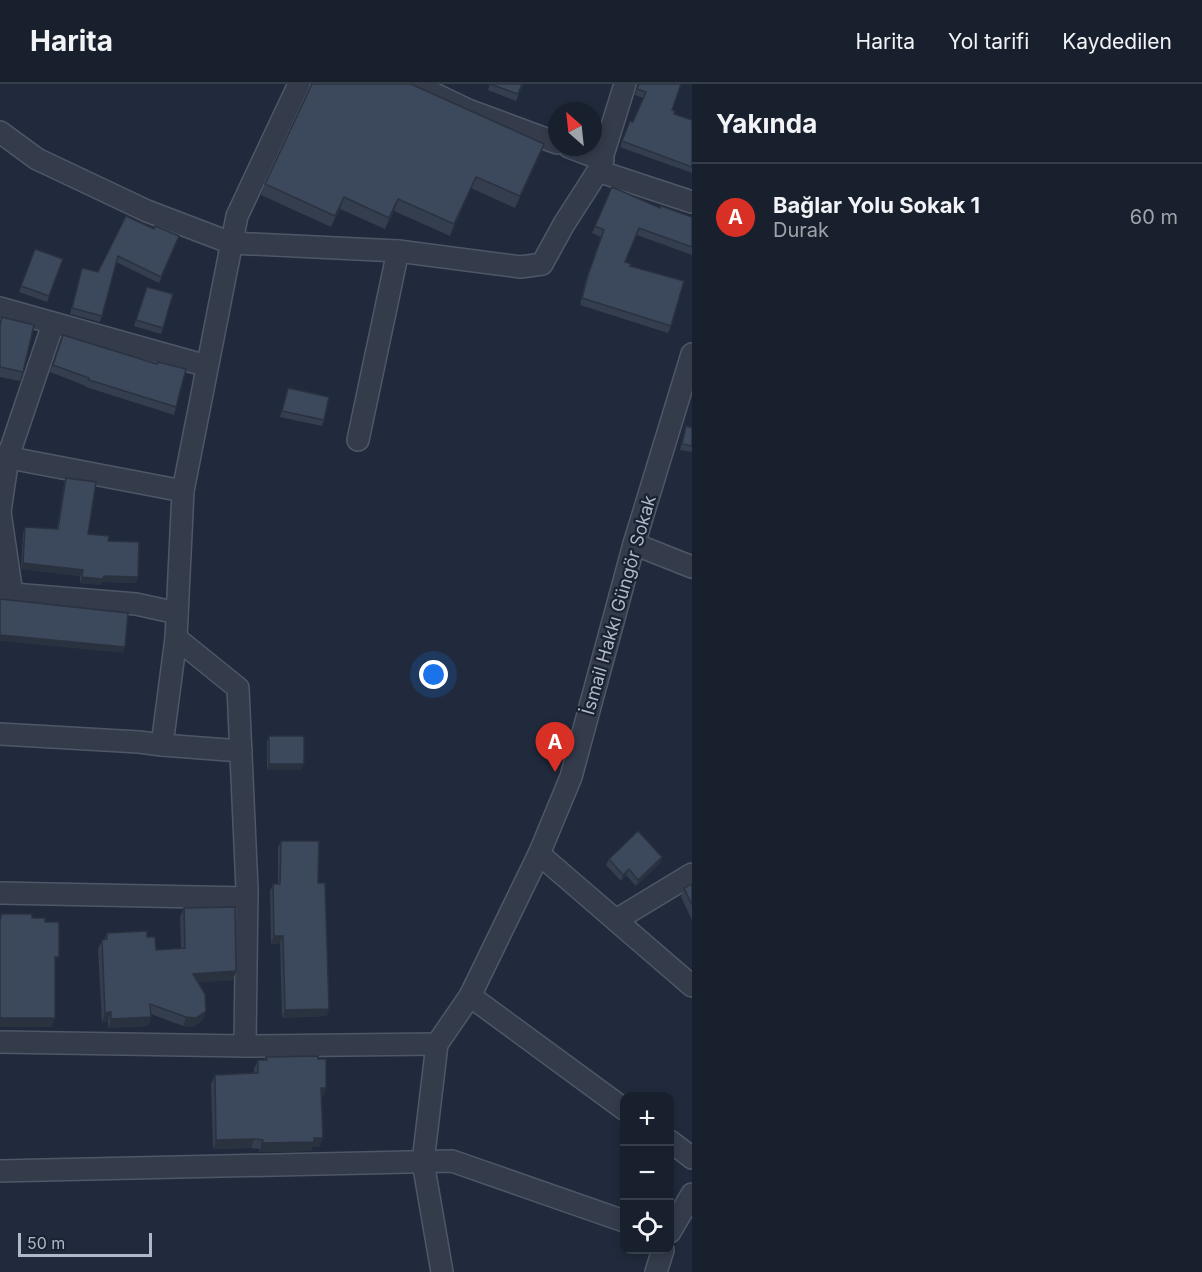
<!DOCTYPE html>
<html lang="tr">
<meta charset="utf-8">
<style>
:root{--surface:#18202d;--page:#212835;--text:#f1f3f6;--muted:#9fa3aa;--line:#363e49;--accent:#d93025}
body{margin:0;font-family:Inter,sans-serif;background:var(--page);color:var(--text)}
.controls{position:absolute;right:18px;bottom:18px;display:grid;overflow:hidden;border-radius:12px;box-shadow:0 3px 9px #0003}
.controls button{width:54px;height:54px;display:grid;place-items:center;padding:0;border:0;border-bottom:2px solid var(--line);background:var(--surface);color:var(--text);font:30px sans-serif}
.compass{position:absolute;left:548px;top:18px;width:54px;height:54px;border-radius:50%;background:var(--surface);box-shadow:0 3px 9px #0003;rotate:333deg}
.scale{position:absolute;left:18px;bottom:15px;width:134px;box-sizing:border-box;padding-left:6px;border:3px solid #afb7c8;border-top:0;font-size:16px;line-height:21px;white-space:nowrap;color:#afb7c8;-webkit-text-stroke:4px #1a2231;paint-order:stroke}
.you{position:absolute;left:434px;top:591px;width:21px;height:21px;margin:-15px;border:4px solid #fff;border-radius:50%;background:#1a73e8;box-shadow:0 0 0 9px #1a73e833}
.badge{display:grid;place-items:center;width:39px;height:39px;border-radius:50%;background:var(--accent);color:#fff;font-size:20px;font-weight:700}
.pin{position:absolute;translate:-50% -50px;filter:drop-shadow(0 2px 3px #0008)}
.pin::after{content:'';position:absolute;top:32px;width:21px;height:18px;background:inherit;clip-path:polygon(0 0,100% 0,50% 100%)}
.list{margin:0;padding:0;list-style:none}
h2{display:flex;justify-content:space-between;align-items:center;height:78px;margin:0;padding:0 24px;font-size:26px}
h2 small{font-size:20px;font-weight:400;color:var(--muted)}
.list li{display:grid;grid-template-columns:39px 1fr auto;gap:18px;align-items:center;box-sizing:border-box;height:108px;padding:0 24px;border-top:2px solid var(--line)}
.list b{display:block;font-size:22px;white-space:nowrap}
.list p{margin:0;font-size:20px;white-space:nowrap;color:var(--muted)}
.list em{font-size:20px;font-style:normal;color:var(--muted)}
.icon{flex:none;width:33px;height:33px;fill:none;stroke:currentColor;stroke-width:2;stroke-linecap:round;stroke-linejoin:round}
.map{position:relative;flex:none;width:692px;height:1188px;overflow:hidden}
header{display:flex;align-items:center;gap:36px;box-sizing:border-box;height:84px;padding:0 30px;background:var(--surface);border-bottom:2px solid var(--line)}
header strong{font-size:28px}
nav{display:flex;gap:33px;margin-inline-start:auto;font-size:21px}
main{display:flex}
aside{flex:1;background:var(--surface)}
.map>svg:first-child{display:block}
</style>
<header>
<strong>Harita</strong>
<nav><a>Harita</a><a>Yol tarifi</a><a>Kaydedilen</a></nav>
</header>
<main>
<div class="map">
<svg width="692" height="1188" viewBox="0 0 692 1188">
<rect width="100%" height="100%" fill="#202a3c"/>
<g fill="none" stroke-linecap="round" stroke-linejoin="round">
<defs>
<g id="street">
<polyline points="414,0 468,26 557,59"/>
<polyline points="625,0 598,87 692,118"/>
<polyline points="0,48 37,75 147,127 231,159 398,167 521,183 542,180 564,140 598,87"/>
<polyline points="569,63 603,76"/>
<polyline points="0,224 207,282"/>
<polyline points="358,356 398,167"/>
<polyline points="0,372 183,407"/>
<polyline points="634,460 692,483"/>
<polyline points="0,509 136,520 177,529"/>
<polyline points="12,510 0,428 8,373 53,240"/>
<polyline points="176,554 238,604 247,805 245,962"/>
<polyline points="0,650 139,658 162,661 176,554 183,407 237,132 299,0"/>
<polyline points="162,661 241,667"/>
<polyline points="539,770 692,902"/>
<polyline points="0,809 247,814"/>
<polyline points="616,836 692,790"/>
<polyline points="470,912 624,1025"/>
<polyline points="0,958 245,962 437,960"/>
<polyline points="670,1057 692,1074"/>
<polyline points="0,1087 452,1077 624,1137"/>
<polyline points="670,1148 692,1110"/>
<polyline points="442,1188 423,1078 437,960 470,912 539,770 571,693 634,460 692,270"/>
<polyline points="656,1188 663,1166"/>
</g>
</defs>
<use href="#street" stroke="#4f5767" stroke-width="24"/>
<use href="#street" stroke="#343c4c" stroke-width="21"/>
</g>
<g fill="#343e4e">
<polygon points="311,0 411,0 540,71 515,124 471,104 450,152 394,127 385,145 340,125 331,143 261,111 265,100 311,3"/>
<polygon points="490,0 523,0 516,17 488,6"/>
<polygon points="638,0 672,26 674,30 692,36 692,89 620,63 630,37 633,38 643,14 635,11"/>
<polygon points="660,124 692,133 692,171 637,151 625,178 630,182 671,242 668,249 580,221 585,198 601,153 592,149 595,142"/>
<polygon points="126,132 177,158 159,199 116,178 100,238 70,230 82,184 98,188"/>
<polygon points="35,165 63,175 47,218 19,208"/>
<polygon points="147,203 163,244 161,250 134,242"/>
<polygon points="2,233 23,288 20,297 0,293 0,238"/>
<polygon points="63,251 176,323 174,331 86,303 86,302 50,288"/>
<polygon points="288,304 324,336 322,342 280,333"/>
<polygon points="686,342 692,344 692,368 680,366"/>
<polygon points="66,394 88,450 108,457 138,493 136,499 102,498 101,501 80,499 80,492 21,485 23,449 25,443 57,445 64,400"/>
<polygon points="269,652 301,686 267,686 267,658"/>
<polygon points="281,757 318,799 327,932 282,934 280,859 271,860 270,807 273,800 278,800 278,764"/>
<polygon points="662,773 660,779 636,802 626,791 621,797 606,781 609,775"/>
<polygon points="692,800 692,836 681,813 684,804"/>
<polygon points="184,824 236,887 233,896 198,898 206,927 202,937 193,943 183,942 151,930 151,933 148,942 108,944 108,937 102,938 98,865 102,856 104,856 107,849 147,853 156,866 181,864 180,833"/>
<polygon points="266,973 318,975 323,1013 322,1013 323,1054 319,1063 312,1063 311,1067 259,1068 259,1065 251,1064 213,1065 211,1000 215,991 254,990 254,985 258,976 265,976"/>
</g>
<g fill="#2a3240">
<polygon points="544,60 540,71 515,124 520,112"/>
<polygon points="476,93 471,104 450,152 454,140"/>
<polygon points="344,113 340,125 331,143 335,132"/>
<polygon points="398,115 394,127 385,145 389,134"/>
<polygon points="23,479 83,486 80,492 21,485"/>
<polygon points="104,492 138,493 136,499 102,498 101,501 80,499 82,493"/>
<polygon points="0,551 125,563 123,569 0,557"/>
<polygon points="269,680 304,680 301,686 267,686"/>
<polygon points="662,773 660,779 636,802 638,796"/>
<polygon points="629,785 626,791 621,797 623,791"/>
<polygon points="274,852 283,852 280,859 271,860"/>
<polygon points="236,887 233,896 190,899 193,890"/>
<polygon points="329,925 327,932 282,934 285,926"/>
<polygon points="206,927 202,937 193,943 183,942 186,933"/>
<polygon points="111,928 108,937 102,938 105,929"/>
<polygon points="151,933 148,942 108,944 111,935"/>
<polygon points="0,934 55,934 52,943 0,943"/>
<polygon points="321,1004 326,1004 323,1013 318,1013"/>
<polygon points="314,1054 323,1054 319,1063 312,1063 311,1067 259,1068 262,1059"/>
<polygon points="254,1055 251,1064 213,1065 216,1056"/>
</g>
<g fill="#3c485b" stroke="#2a3240" stroke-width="1.5">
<polygon points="312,0 411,0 544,60 520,112 476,93 454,140 398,115 389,134 344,113 335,132 265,100"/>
<polygon points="490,0 522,0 518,10"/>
<polygon points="639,0 681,0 672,26 675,27 674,30 692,36 692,83 622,57 630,37 633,38 646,8 637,5"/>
<polygon points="612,103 660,124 661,122 692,133 692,163 639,144 625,178 631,180 630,182 684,197 671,242 582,214 588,191 604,146 595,142"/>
<polygon points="126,132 154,145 155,142 179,152 161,193 118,172 102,232 72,224 82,184 98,188"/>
<polygon points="35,165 63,175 49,212 21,202"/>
<polygon points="147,203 173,210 163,244 136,236"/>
<polygon points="2,233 34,241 23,288 0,283 0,241"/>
<polygon points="63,251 157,280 158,278 186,285 176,323 89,296 89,294 53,281"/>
<polygon points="288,304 329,313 324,336 282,327"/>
<polygon points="686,342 692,344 692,362 682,360"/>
<polygon points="66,394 96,398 88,450 109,452 108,457 139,458 138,493 104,492 103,495 82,493 83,486 23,479 25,443 58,445"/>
<polygon points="0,515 128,529 125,563 0,551"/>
<rect x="269" y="652" width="35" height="28"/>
<polygon points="638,747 662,773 638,796 629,785 623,791 609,775"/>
<polygon points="281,757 319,757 318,799 325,799 329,925 285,926 283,852 274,852 273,800 280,800"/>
<polygon points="692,800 692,821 684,804"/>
<polygon points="235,823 236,887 193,890 205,910 206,927 196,934 186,933 150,920 151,933 111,935 111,928 105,929 102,856 107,855 107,849 147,847 147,853 155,853 156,866 185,864 184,824"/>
<polygon points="1,830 32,830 32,834 45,834 45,838 59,838 59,873 55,873 55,934 0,934 0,834 1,834"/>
<polygon points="318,972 318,975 326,975 326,1004 321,1004 323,1054 314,1054 314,1058 262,1059 263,1056 254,1055 216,1056 215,991 258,989 258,976 267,976 266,973"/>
</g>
<g text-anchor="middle" stroke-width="4.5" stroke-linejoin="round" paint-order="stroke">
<g font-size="18" fill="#afb7c8" stroke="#1a2231">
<text transform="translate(619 521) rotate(-74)" y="6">İsmail Hakkı Güngör Sokak</text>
</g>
</g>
</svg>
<div class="controls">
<button>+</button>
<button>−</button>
<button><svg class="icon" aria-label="locate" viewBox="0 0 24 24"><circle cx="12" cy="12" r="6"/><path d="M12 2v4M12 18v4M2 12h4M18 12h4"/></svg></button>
</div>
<svg class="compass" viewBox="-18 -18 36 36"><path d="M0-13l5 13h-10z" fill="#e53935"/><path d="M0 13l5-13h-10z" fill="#9fa3aa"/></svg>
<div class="scale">50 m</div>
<div class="you"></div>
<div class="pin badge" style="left:555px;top:688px">A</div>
</div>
<aside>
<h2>Yakında<small></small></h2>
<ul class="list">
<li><span class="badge">A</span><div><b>Bağlar Yolu Sokak 1</b><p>Durak</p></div><em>60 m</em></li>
</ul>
</aside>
</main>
